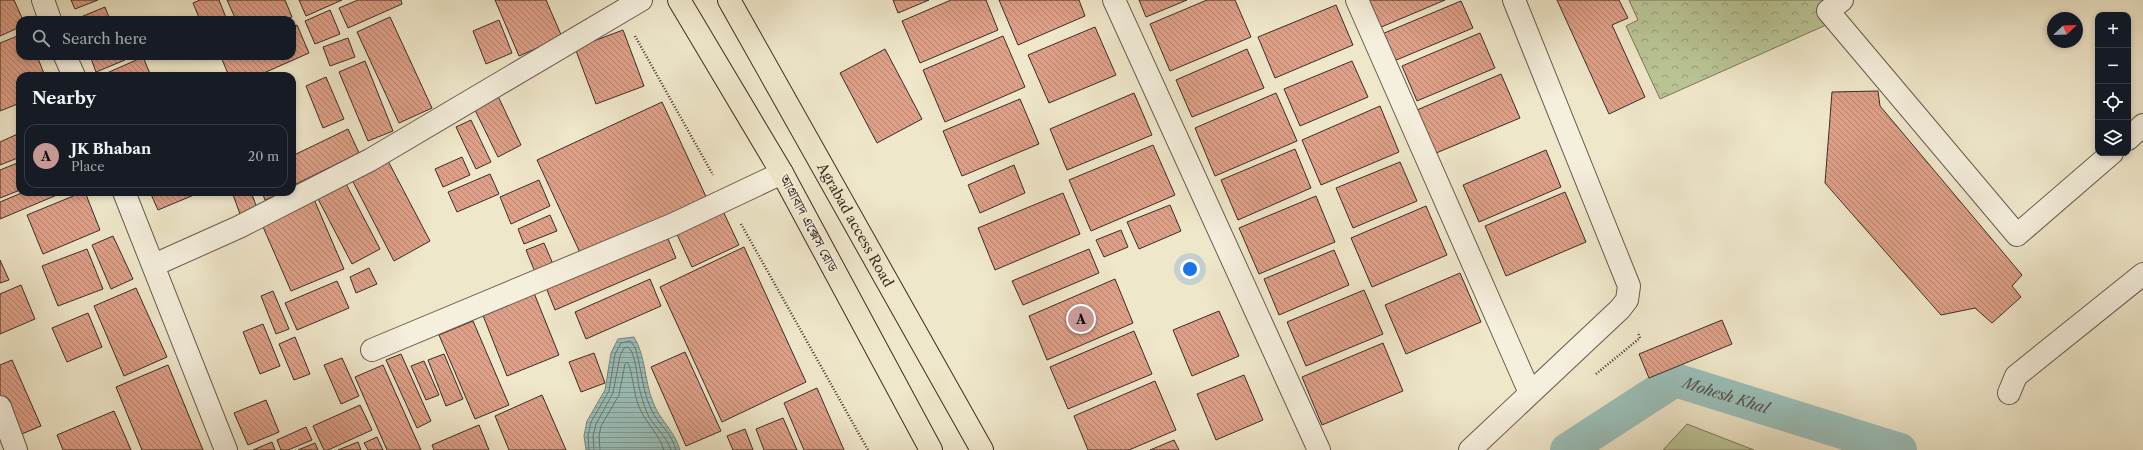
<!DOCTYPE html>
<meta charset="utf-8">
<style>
:root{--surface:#171b24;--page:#20242c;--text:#f1f3f6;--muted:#9ea1a6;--line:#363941;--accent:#c59692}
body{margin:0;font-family:"Libre Caslon Text","Noto Serif Bengali",serif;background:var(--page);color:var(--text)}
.controls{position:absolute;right:12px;top:12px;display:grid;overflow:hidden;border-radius:8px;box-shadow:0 2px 6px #0003}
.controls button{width:36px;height:36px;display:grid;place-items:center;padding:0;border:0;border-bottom:1px solid var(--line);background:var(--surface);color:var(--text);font:20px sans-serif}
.compass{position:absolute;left:2047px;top:12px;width:36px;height:36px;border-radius:50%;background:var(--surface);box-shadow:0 2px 6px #0003;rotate:67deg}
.you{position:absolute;left:1190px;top:269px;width:14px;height:14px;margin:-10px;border:3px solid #fff;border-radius:50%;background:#1a73e8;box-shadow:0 0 0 6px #1a73e833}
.badge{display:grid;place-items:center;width:26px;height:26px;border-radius:50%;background:var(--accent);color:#111;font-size:13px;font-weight:700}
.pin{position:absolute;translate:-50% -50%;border:2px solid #fff;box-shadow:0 1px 4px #0006}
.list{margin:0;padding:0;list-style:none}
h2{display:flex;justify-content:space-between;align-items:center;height:52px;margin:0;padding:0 16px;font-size:17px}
h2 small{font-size:13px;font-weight:400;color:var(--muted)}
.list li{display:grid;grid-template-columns:26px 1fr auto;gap:12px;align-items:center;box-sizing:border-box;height:64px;margin:0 8px 8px;padding:0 8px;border:1px solid var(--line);border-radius:12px}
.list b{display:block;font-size:15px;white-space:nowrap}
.list p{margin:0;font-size:13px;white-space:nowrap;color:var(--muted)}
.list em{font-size:13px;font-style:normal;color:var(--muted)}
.icon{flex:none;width:22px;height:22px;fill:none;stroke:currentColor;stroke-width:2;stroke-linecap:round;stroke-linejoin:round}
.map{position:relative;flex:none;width:2143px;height:450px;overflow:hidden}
.search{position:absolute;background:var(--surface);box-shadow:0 2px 6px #0003;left:16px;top:16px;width:280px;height:44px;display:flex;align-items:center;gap:10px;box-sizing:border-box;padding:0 14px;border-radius:12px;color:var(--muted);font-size:15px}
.panel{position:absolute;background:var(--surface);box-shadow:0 2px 6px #0003;left:16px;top:72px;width:280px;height:124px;border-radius:12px}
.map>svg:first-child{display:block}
</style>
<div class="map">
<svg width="2143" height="450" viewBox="0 0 2143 450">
<defs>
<pattern id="park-crowns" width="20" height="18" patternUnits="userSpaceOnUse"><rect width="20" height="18" fill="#bac596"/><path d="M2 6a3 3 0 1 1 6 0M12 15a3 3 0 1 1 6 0" fill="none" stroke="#98a07a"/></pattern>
<pattern id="water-rules" width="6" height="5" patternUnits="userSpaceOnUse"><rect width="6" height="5" fill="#9abfb9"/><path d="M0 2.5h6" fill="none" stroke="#7f9c96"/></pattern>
<pattern id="building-back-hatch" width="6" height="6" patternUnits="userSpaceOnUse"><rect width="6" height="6" fill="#dea088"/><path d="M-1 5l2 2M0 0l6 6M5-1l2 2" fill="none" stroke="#b5836f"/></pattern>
</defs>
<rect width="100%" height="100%" fill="#efe7ca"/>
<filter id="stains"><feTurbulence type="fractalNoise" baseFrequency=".005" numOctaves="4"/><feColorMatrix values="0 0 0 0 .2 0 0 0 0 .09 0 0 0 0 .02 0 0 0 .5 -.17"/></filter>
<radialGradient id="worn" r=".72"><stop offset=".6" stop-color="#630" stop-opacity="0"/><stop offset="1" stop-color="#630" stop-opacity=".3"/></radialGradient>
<polygon fill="#bac596" stroke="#7b795e" points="1687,424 1754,450 1663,450"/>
<polygon fill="url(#park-crowns)" stroke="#7b795e" points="1629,0 1836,0 1844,17 1660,99 1626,26 1638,20"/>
<path fill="url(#water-rules)" stroke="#74857e" d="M634,337C646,357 644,380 653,402C660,421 673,428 680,450H586L584,436L587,421L605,390L611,353L618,339Z"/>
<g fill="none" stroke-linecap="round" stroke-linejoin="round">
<g stroke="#6b7670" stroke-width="1">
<path d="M589,450L588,436L591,422L609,391L615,354L621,343L630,341L635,347C642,369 642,393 653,413C662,429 670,430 676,450"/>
<path d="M594,450L593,436L596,424L613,393L620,356L624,348L628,347C636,353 637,380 640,391C642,399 645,409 649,417C657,429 666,436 671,450"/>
<path d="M600,450L599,436L601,426L619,395L625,364L627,362C632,367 634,395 638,404C644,422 659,433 664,450"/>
</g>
<path stroke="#9abfb9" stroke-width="34" id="s1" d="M1567,450L1675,380L1900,450"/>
</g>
<g fill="url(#building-back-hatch)" stroke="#3c2d26">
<polygon points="0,0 14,0 23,20 20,20 20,27 0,36"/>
<polygon points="71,0 98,0 75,9"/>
<polygon points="200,0 219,0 227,20 200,20 193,3"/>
<polygon points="227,0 285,0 292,17 284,20 236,20"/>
<polygon points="299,0 342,0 306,16"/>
<polygon points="358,0 401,0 402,4 348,28 339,8"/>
<polygon points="495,0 546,0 562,37 519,56"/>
<polygon points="893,0 929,0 898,13"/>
<polygon points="951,0 986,0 998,30 920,63 902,21"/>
<polygon points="999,0 1079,0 1085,16 1018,45"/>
<polygon points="1139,0 1187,0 1146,17"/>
<polygon points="1207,0 1235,0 1251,37 1170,71 1150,24"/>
<polygon points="1367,0 1445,0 1379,28"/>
<polygon points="1557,0 1619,0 1628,18 1612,25 1645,97 1609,114"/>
<polygon points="1461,1 1473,28 1394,61 1382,34"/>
<polygon points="1336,5 1353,45 1275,78 1258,37"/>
<polygon points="105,7 110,20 76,20 76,19"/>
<polygon points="330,10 340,34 315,44 305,21"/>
<polygon points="390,17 432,108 399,123 357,32"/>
<polygon points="499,20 512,53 486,64 473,31"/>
<polygon points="297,25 309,53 257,76 229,76 221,57 224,56 292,56 292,27"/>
<polygon points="1095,27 1116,75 1049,103 1028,55"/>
<polygon points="623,30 644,86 596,104 575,48"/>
<polygon points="1480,33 1495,68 1417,101 1402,66"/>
<polygon points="20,35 20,56 37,56 45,76 20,76 20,103 0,111 0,43"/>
<polygon points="1003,36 1025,87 945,122 923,70"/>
<polygon points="348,38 355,57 330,66 323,47"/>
<polygon points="885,49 922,119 877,143 840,73"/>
<polygon points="1247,49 1264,88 1192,117 1176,80"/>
<polygon points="90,56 124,56 125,60 96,72"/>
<polygon points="143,57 151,76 108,76 107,73"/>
<polygon points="365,61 393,131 368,141 339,72"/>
<polygon points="1352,61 1368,97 1300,126 1284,89"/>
<polygon points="1501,74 1520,118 1429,156 1410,113"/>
<polygon points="326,77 344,119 323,128 306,86"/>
<polygon points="1878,91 1880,106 2022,275 2012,286 2021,297 1992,323 1975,308 1941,315 1825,183 1832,92"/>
<polygon points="1134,93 1152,135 1067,170 1050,129"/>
<polygon points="1276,93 1297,141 1215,176 1195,128"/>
<polygon points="497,94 521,145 498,157 473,106"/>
<polygon points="1020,99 1039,144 962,176 943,131"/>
<polygon points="662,102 708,201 583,259 537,160"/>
<polygon points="1380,106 1399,152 1321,185 1302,140"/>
<polygon points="471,120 491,162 476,169 456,127"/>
<polygon points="348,129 359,153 294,185 292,181 292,156"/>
<polygon points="20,133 20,157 0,165 0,142"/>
<polygon points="1153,145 1175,195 1091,231 1069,180"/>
<polygon points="1295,149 1311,188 1238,220 1221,180"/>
<polygon points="1546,150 1561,187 1479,222 1463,185"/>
<polygon points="462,157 470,175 443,187 435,169"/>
<polygon points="387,159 430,241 394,261 351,178"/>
<polygon points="20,162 20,190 0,198 0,170"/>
<polygon points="1400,162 1417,201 1353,228 1336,188"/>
<polygon points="1014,165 1025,193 980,213 968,185"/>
<polygon points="490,174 499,194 457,212 448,192"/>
<polygon points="539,180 550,206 511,224 500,197"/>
<polygon points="345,182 380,249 352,264 317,197"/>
<polygon points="24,192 64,192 0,219 0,202"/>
<polygon points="83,192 85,192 100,230 43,254 27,215"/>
<polygon points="150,192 201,192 158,210"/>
<polygon points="232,192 251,192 257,208 240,214"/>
<polygon points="262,192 285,192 265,200"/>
<polygon points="1565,192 1586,242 1506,276 1485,226"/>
<polygon points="1063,193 1080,234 995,270 978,228"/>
<polygon points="1316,196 1335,242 1259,274 1239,228"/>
<polygon points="313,197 344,269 291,291 260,220"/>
<polygon points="1170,205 1181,231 1139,249 1127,222"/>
<polygon points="1426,206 1447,255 1372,287 1351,238"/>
<polygon points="722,209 739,245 692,267 675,230"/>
<polygon points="550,215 557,231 524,244 518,229"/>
<polygon points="1121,230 1128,247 1104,257 1096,240"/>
<polygon points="666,234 676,258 555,310 545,285"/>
<polygon points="113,236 133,279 111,289 92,245"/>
<polygon points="544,243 553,264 535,272 526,250"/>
<polygon points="744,247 806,382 722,422 660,287"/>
<polygon points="87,249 103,289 58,306 42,266"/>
<polygon points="1089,249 1099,273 1023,305 1012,281"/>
<polygon points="1334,250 1349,285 1279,315 1264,279"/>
<polygon points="0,260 9,280 0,283"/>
<polygon points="369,268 377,284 356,293 350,277"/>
<polygon points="1460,273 1481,322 1406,354 1385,305"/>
<polygon points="650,279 661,306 586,339 575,312"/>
<polygon points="1115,279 1133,323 1047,360 1029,316"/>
<polygon points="337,281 349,308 297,330 285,303"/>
<polygon points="21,285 35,319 0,334 0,294"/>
<polygon points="136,288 167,357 124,376 94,306"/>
<polygon points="1364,290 1383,334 1306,366 1287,322"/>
<polygon points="273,291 289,329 276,334 261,296"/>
<polygon points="534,293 559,355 507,376 482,313"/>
<polygon points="1219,311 1239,356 1192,376 1173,330"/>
<polygon points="88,313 102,347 67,362 52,328"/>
<polygon points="1722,320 1732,344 1649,378 1639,354"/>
<polygon points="473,321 509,405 475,419 439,335"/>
<polygon points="263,324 280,366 260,374 243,332"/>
<polygon points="1134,331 1152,374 1068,409 1050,367"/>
<polygon points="295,337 310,374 294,380 279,344"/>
<polygon points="1383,343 1403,391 1322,425 1302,377"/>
<polygon points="685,352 721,431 686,446 651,367"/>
<polygon points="594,353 605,383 581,392 569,362"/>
<polygon points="401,354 431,421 417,428 386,360"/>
<polygon points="444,354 463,399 446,406 428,360"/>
<polygon points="342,358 359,396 341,404 324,365"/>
<polygon points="12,360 41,426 12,438 0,411 0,365"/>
<polygon points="424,361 439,395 426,400 411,366"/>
<polygon points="168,365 203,450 142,450 116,387"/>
<polygon points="383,365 421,450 387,450 355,377"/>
<polygon points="1244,375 1263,420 1216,440 1197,394"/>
<polygon points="1155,381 1176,430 1129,450 1088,450 1074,416"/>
<polygon points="817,388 844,450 804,450 784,403"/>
<polygon points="542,395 566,450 509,450 495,416"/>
<polygon points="266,400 279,432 248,445 234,413"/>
<polygon points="360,405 372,430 328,450 324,450 313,426"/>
<polygon points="114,411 131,450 63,450 57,435"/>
<polygon points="783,418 797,450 764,450 756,429"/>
<polygon points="479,425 489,450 434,450 432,445"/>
<polygon points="306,427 312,440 288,450 281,450 277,440"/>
<polygon points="745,429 753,450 733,450 727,436"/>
<polygon points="377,437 383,450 368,450 364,443"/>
<polygon points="1174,440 1179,450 1150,450"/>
<polygon points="272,442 275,450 253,450"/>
<polygon points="358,442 361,450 338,450"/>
<polygon points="315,443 318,450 298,450"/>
</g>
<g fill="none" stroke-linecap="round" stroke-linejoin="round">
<defs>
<g id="minor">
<polyline points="43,0 50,20"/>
<polyline points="1114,0 1319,450"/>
<polyline points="1357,0 1530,393"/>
<polyline points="1842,0 1828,11 2017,235 2112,153"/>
<polyline points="65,56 74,76"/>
<polyline points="2128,139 2143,125"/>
<polyline points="124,192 226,450"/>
<polyline points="154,265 239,227 370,160 641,0"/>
<polyline points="372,350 674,224 782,173"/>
<polyline points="2009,393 2016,376 2143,274"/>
<polyline points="0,407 16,450"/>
<polyline points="1470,450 1620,309 1627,300 1629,286 1514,0"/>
</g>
<g id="major">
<polyline points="679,0 782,173 931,450"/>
<path id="s2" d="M729,0L982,450"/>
</g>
</defs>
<use href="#minor" stroke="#695c4f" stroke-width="24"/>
<use href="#major" stroke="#3c2d26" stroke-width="24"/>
<g stroke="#3c2d26" stroke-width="2.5" stroke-dasharray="1 2" stroke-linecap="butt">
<polyline points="635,36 713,175"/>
<polyline points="741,224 868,450"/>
<polyline points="1596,374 1640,338 1638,332"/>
</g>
<use href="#minor" stroke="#f5efdd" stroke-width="22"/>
<use href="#major" stroke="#efe7ca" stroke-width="22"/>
</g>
<g text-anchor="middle" stroke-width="4" stroke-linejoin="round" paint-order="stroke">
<g font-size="14" fill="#3c2d26" stroke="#f5efdd">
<text transform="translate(809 223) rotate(62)" y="5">আগ্রাবাদ এক্সেস রোড</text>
<text dy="5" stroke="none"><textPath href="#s2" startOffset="258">Agrabad access Road</textPath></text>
</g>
<g font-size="15" font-style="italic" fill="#54524b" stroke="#f5efdd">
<text dy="5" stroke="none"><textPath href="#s1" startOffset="182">Mohesh Khal</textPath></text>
</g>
</g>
<rect width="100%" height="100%" filter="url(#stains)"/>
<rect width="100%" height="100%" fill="url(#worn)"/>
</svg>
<div class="controls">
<button>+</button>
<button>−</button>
<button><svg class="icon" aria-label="locate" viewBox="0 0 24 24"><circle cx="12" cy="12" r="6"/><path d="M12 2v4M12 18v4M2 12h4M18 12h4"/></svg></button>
<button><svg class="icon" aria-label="layers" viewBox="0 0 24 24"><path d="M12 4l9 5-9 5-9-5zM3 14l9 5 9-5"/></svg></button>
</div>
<svg class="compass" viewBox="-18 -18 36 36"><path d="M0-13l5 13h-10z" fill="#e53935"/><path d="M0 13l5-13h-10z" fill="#9ea1a6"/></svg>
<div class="you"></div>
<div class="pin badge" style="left:1081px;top:319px">A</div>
<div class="search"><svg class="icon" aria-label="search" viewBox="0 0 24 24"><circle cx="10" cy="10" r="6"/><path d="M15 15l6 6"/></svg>Search here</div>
<section class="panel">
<h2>Nearby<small></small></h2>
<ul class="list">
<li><span class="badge">A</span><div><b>JK Bhaban</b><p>Place</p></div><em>20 m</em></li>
</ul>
</section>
</div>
